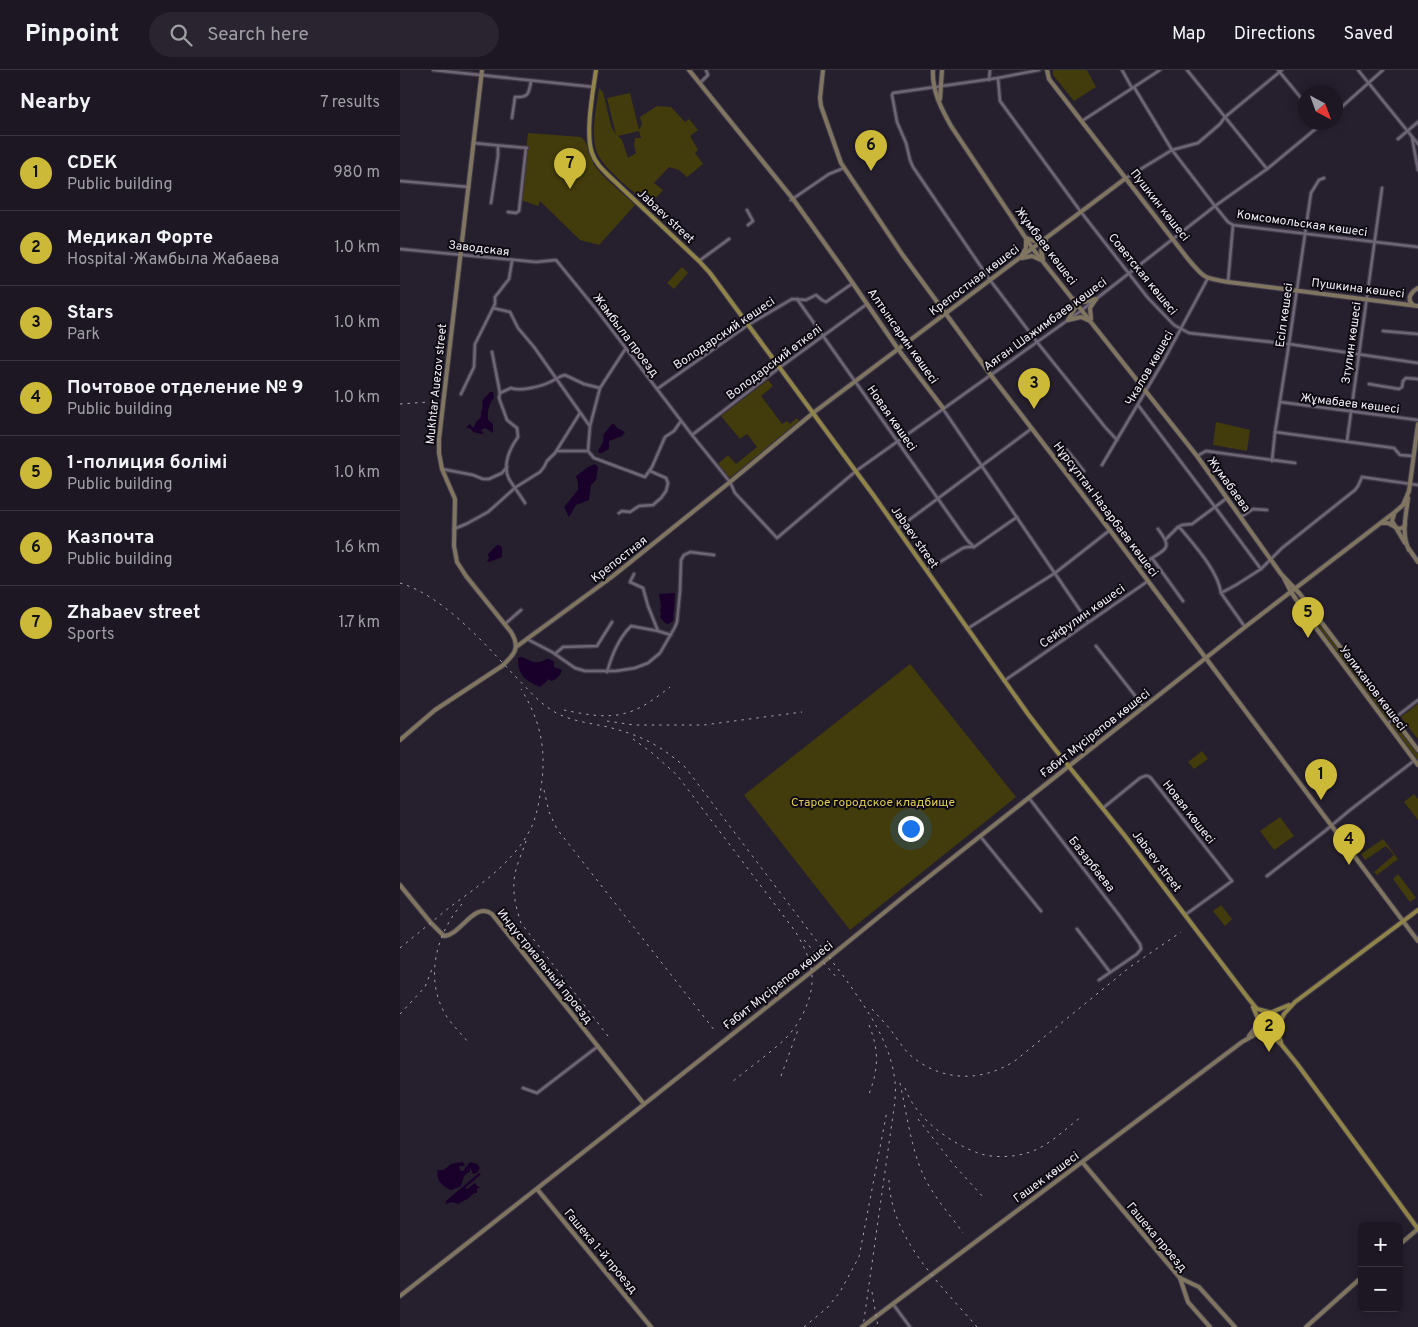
<!DOCTYPE html>
<meta charset="utf-8">
<style>
:root{--surface:#1c1722;--page:#29242f;--text:#f1f3f6;--muted:#a09fa5;--line:#3a3640;--accent:#ccb938}
body{margin:0;font-family:Overpass,sans-serif;background:var(--page);color:var(--text)}
.controls{position:absolute;right:15px;bottom:15px;display:grid;overflow:hidden;border-radius:8px;box-shadow:0 2px 12px #0003}
.controls button{width:45px;height:45px;display:grid;place-items:center;padding:0;border:0;border-bottom:1px solid var(--line);background:var(--surface);color:var(--text);font:25px sans-serif}
.compass{position:absolute;left:898px;top:15px;width:45px;height:45px;border-radius:50%;background:var(--surface);box-shadow:0 2px 12px #0003;rotate:139deg}
.you{position:absolute;left:510px;top:758px;width:18px;height:18px;margin:-12px;border:4px solid #fff;border-radius:50%;background:#1a73e8;box-shadow:0 0 0 8px #1a73e833}
.badge{display:grid;place-items:center;width:32px;height:32px;border-radius:50%;background:var(--accent);color:#111;font-size:16px;font-weight:700}
.pin{position:absolute;translate:-50% -41px;filter:drop-shadow(0 1px 2px #0008)}
.pin::after{content:'';position:absolute;top:26px;width:18px;height:15px;background:inherit;clip-path:polygon(0 0,100% 0,50% 100%)}
.list{margin:0;padding:0;list-style:none}
h2{display:flex;justify-content:space-between;align-items:center;height:65px;margin:0;padding:0 20px;font-size:21px}
h2 small{font-size:16px;font-weight:400;color:var(--muted)}
.list li{display:grid;grid-template-columns:32px 1fr auto;gap:15px;align-items:center;box-sizing:border-box;height:75px;padding:0 20px;border-top:1px solid var(--line)}
.list b{display:block;font-size:19px;white-space:nowrap}
.list p{margin:0;font-size:16px;white-space:nowrap;color:var(--muted)}
.list em{font-size:16px;font-style:normal;color:var(--muted)}
.icon{flex:none;width:28px;height:28px;fill:none;stroke:currentColor;stroke-width:2;stroke-linecap:round;stroke-linejoin:round}
.map{position:relative;flex:none;width:1018px;height:1257px;overflow:hidden}
header{display:flex;align-items:center;gap:30px;box-sizing:border-box;height:70px;padding:0 25px;background:var(--surface);border-bottom:1px solid var(--line)}
header strong{font-size:24px}
nav{display:flex;gap:28px;margin-inline-start:auto;font-size:18px}
.search{width:350px;height:45px;background:var(--page);display:flex;align-items:center;gap:12px;box-sizing:border-box;padding:0 18px;border-radius:28px;color:var(--muted);font-size:19px}
main{display:flex}
aside{flex:1;background:var(--surface)}
.map>svg:first-child{display:block}
</style>
<header>
<strong>Pinpoint</strong>
<div class="search"><svg class="icon" aria-label="search" viewBox="0 0 24 24"><circle cx="10" cy="10" r="6"/><path d="M15 15l6 6"/></svg>Search here</div>
<nav><a>Map</a><a>Directions</a><a>Saved</a></nav>
</header>
<main>
<aside>
<h2>Nearby<small>7 results</small></h2>
<ul class="list">
<li><span class="badge">1</span><div><b>CDEK</b><p>Public building</p></div><em>980 m</em></li>
<li><span class="badge">2</span><div><b>Медикал Форте</b><p>Hospital · Жамбыла Жабаева</p></div><em>1.0 km</em></li>
<li><span class="badge">3</span><div><b>Stars</b><p>Park</p></div><em>1.0 km</em></li>
<li><span class="badge">4</span><div><b>Почтовое отделение № 9</b><p>Public building</p></div><em>1.0 km</em></li>
<li><span class="badge">5</span><div><b>1-полиция болiмi</b><p>Public building</p></div><em>1.0 km</em></li>
<li><span class="badge">6</span><div><b>Казпочта</b><p>Public building</p></div><em>1.6 km</em></li>
<li><span class="badge">7</span><div><b>Zhabaev street</b><p>Sports</p></div><em>1.7 km</em></li>
</ul>
</aside>
<div class="map">
<svg width="1018" height="1257" viewBox="0 0 1018 1257">
<rect width="100%" height="100%" fill="#261f2e"/>
<g fill="#423b0b" fill-rule="evenodd">
<polygon points="653,0 687,0 696,17 674,31 653,5"/>
<path d="M199,18L203,22L211,56L216,65L207,28L230,23L239,60L242,54L240,47L257,36L271,37L285,52L289,49L298,60L290,66L298,80L295,83L303,94L287,107L279,100L269,97L254,113L263,120L254,130L247,133C233,121 201,97 196,80C191,61 196,38 199,18ZM239,61L241,68H235L234,75L236,83L228,88L222,70L218,66Z"/>
<path d="M128,63L181,67C190,74 189,89 197,99C208,112 223,123 235,135L199,175L180,170L140,131L138,136L121,130Z"/>
<polygon points="282,197 288,203 274,219 267,213"/>
<polygon points="368,310 373,316 361,326 382,354 387,351 390,354 397,348 399,351 330,408 318,394 328,385 336,394 357,377 347,364 340,369 321,346"/>
<polygon points="816,352 850,360 847,381 813,375"/>
<polygon points="900,526 992,648 988,651 896,528"/>
<polygon points="510,594 616,727 450,860 344,725"/>
<polygon points="1018,634 1018,667 1017,668 1001,647"/>
<polygon points="994,652 1018,683 1018,691 991,655"/>
<polygon points="802,681 808,689 794,699 788,692"/>
<polygon points="1014,724 1018,729 1018,750 1004,732"/>
<polygon points="880,747 894,766 874,780 860,761"/>
<polygon points="983,769 998,789 977,805 974,802 994,785 986,776 965,790 961,784"/>
<polygon points="998,804 1016,828 1010,832 993,809"/>
<polygon points="821,835 832,849 825,856 813,841"/>
<circle cx="869" cy="952" r="8"/>
</g>
<g fill="#18002b">
<path d="M90,322H93L94,327C89,335 87,340 88,350L93,354V363L85,358L81,360V361L84,362L82,364L73,362L71,359L66,357L70,354L72,357H74L76,352L81,347V342C84,338 81,334 83,330C85,326 88,325 90,322Z"/>
<polygon points="212,354 214,354 217,358 225,362 222,366 209,371 209,379 202,383 199,383 198,381 203,372 204,364"/>
<polygon points="195,394 198,397 196,410 191,415 189,430 176,435 169,447 164,437 178,420 178,413 176,406 188,397"/>
<polygon points="97,475 99,475 102,477 102,487 89,492 87,491 89,488 88,484"/>
<polygon points="275,523 273,551 268,554 265,553 260,547 261,543 260,540 261,536 259,524"/>
<path d="M120,587C126,587 132,594 139,592C147,591 145,585 154,592V597L162,600C161,605 156,610 151,611L149,609L140,617C125,610 118,606 118,588Z"/>
<path d="M62,1092L65,1094L64,1096H60L59,1097L61,1101H63L70,1092L77,1094L80,1098L77,1103L73,1104L70,1097V1101L64,1106L61,1116L51,1120C43,1117 35,1109 38,1100H44L51,1094Z"/>
<polygon points="79,1103 81,1104 80,1105 65,1118 67,1119 75,1113 77,1116 80,1117 77,1119 77,1123 74,1123 69,1128 58,1134 53,1132 45,1134 47,1130"/>
</g>
<g fill="none" stroke-linecap="round" stroke-linejoin="round">
<defs>
<g id="street">
<polyline points="33,0 194,17"/>
<polyline points="639,0 598,8 493,23 492,25 497,52 506,73 510,90 513,97 590,210 637,272 705,357 717,370"/>
<polyline points="722,0 732,18"/>
<polyline points="787,0 867,99"/>
<polyline points="878,0 906,34"/>
<polyline points="958,0 1018,74"/>
<polyline points="598,8 600,31 681,142 748,228 774,255 789,263 889,274 1018,293"/>
<polyline points="589,10 590,0"/>
<polyline points="300,13 308,5 306,0"/>
<polyline points="734,17 772,80 815,136 828,152 833,155 1018,177"/>
<polyline points="936,42 983,0"/>
<path d="M112,48L115,27C128,28 129,24 131,11"/>
<polyline points="682,51 760,0"/>
<polyline points="1012,67 1018,100"/>
<polyline points="998,69 1018,52"/>
<polyline points="73,73 127,78"/>
<polyline points="726,108 772,80 798,73 820,54 825,47 882,0"/>
<polyline points="0,111 69,117"/>
<polyline points="391,130 429,104 444,98"/>
<polyline points="91,133 98,86 98,76"/>
<polyline points="347,140 353,151 348,155"/>
<polyline points="108,142 116,143 119,141 126,78"/>
<polyline points="0,179 136,192 156,190 196,239 292,365 330,412 335,423 377,468 456,401 682,240 815,136 867,99 924,52"/>
<polyline points="299,191 329,169"/>
<polyline points="828,212 833,155"/>
<polyline points="397,229 567,470 574,477"/>
<polyline points="93,238 110,242 118,258 134,277 189,355"/>
<polyline points="983,261 1018,264"/>
<polyline points="226,278 200,318 190,356 188,381 194,388 245,407 252,397 265,367 274,361 281,351"/>
<path d="M92,282L100,323L99,328L107,350L117,358L118,367C110,378 102,395 109,409C114,417 120,425 125,433"/>
<polyline points="969,314 999,319 1002,317 1003,311 1006,308 1018,309"/>
<polyline points="257,319 348,255 392,229 406,230 416,225 422,230 426,232 453,213"/>
<path d="M100,323L111,318C120,322 142,316 150,312C155,310 159,306 165,305L184,314L200,318"/>
<polyline points="61,324 74,297 75,274 95,234 95,227 109,209 112,191"/>
<polyline points="880,332 1018,350"/>
<polyline points="738,335 815,437 792,454 782,455 778,457"/>
<polyline points="543,339 688,552"/>
<polyline points="875,362 994,378 1000,385 1013,386"/>
<polyline points="292,365 379,298 467,234"/>
<polyline points="947,371 982,118"/>
<polyline points="157,381 188,381"/>
<polyline points="797,386 806,381 895,393"/>
<polyline points="655,389 664,381 667,380 684,401"/>
<polyline points="872,391 875,362 889,274 911,123 919,110 924,108"/>
<polyline points="702,395 764,290 808,208"/>
<polyline points="42,399 73,405 83,409 89,409 102,403 107,397"/>
<polyline points="827,428 815,437 861,499"/>
<polyline points="219,443 222,441 230,442 239,436 253,435 261,428 266,421 268,413 266,408 250,401"/>
<polyline points="841,447 853,439 867,440"/>
<polyline points="54,459 66,454 88,442 116,417 140,402 144,397 147,391 155,383 180,343"/>
<polyline points="497,459 631,359"/>
<path d="M766,469L778,457L781,459C795,476 818,501 821,523L845,557"/>
<path d="M752,488C769,478 771,476 758,459"/>
<polyline points="738,498 752,488 783,531"/>
<polyline points="527,500 563,478 567,477 574,477 617,447"/>
<polyline points="234,504 230,512 243,518 248,536 258,561"/>
<polyline points="821,523 836,515 861,499 882,478 955,420 958,416 962,407 1018,415"/>
<polyline points="105,554 121,540"/>
<polyline points="567,559 655,503 710,460"/>
<polyline points="127,569 152,582 175,598 185,601 216,601 235,598 248,593 260,583 275,557 277,552 280,521 281,490 284,485 290,482 314,485"/>
<polyline points="696,576 744,637"/>
<polyline points="155,584 163,577 197,576 212,552"/>
<path d="M207,602C212,585 218,569 231,556L258,561L271,565"/>
<polyline points="604,611 748,511"/>
<polyline points="988,653 1018,630"/>
<polyline points="629,728 719,845 740,874 741,879 737,884 699,910"/>
<path d="M703,738L740,708C745,706 747,704 751,708L832,811L785,845"/>
<polyline points="580,766 641,841"/>
<polyline points="867,806 925,761 950,740 1015,690"/>
<polyline points="677,859 710,902"/>
<polyline points="123,1018 137,1023 197,977"/>
<polyline points="493,1234 510,1257"/>
</g>
<g id="secondary">
<polyline points="289,0 393,129 443,199 498,279 543,338"/>
<polyline points="423,0 420,28 421,36 441,93 502,184 590,304 712,463 1018,871"/>
<path d="M533,0C532,21 541,38 551,56L633,179L797,386L881,504L900,524L1018,680"/>
<path d="M647,0L649,9L788,189C804,208 803,208 828,212L1018,236"/>
<polyline points="540,29 542,0"/>
<polyline points="626,168 634,171 643,169"/>
<polyline points="622,185 626,178 626,171"/>
<polyline points="622,188 632,186 641,190"/>
<polyline points="643,189 641,181 646,170"/>
<polyline points="674,229 685,232 696,229"/>
<path d="M1013,235C1006,229 1011,222 1018,218"/>
<polyline points="691,249 690,238 696,229"/>
<polyline points="668,250 681,247 690,251"/>
<polyline points="668,250 675,238 674,231"/>
<polyline points="1009,421 1018,354"/>
<path d="M1008,428C1006,446 1001,464 1009,480"/>
<polyline points="994,444 992,451 1005,473"/>
<polyline points="981,453 988,453 999,459 1004,457 1005,454"/>
<polyline points="1009,479 1018,492"/>
<polyline points="884,508 891,522 916,558 1018,695"/>
<polyline points="116,577 213,506 330,412 413,343 726,108"/>
<path d="M0,670L35,640L102,596C114,585 121,578 111,562L66,506L57,492L54,476L55,429L42,399L39,383V369L82,0"/>
<path d="M0,815L31,853L44,866C61,865 74,831 92,844L244,1034"/>
<polyline points="849,966 860,952"/>
<polyline points="683,1093 780,1208 788,1232 810,1257"/>
<polyline points="137,1119 251,1257"/>
<polyline points="999,1175 1018,1159"/>
<polyline points="780,1208 799,1217 835,1257"/>
<polyline points="0,1226 209,1062 411,902 507,824 845,557 995,442 1003,435 1009,421"/>
<polyline points="462,1257 842,972 856,964 866,961"/>
<polyline points="906,1257 962,1207"/>
</g>
<g id="primary">
<path d="M196,0C193,21 185,63 192,83C195,92 201,98 208,105L299,191L310,203L474,426L628,644L654,678L725,766L848,928L857,939L869,942"/>
<polyline points="853,937 859,951"/>
<polyline points="872,942 889,935"/>
<circle cx="869" cy="952" r="10"/>
<polyline points="879,954 884,944 895,932 1018,840"/>
<polyline points="878,957 879,967 881,972"/>
<polyline points="866,961 881,974 898,995 1018,1159"/>
</g>
</defs>
<use href="#street" stroke="#413b48" stroke-width="5"/>
<use href="#secondary" stroke="#413b48" stroke-width="6"/>
<use href="#primary" stroke="#413b48" stroke-width="6"/>
<use href="#street" stroke="#6e6677" stroke-width="2.5"/>
<use href="#secondary" stroke="#7f7560" stroke-width="4"/>
<use href="#primary" stroke="#918448" stroke-width="4"/>
<g stroke="#a8a3ae" stroke-width="1" stroke-dasharray="2.5 5" stroke-linecap="butt">
<polyline points="0,334 29,332"/>
<path d="M0,513C43,526 84,573 114,605C127,618 138,632 153,641C169,651 190,653 208,657C240,665 260,675 285,697L444,907C466,938 491,972 495,1012C496,1018 495,1025 495,1031L463,1257"/>
<path d="M164,640C183,644 207,649 226,643C242,639 257,627 270,617"/>
<polyline points="207,651 234,655 304,655 402,642"/>
<path d="M233,669L251,682L277,705L395,861C403,874 412,892 412,907C413,929 400,954 385,969C369,984 349,998 332,1012"/>
<polyline points="144,720 149,742 157,759 315,961"/>
<path d="M126,771C122,784 114,799 114,813C113,826 117,841 121,853L211,970"/>
<path d="M62,834C35,865 24,911 47,947C53,956 61,963 67,971"/>
<polyline points="404,870 437,908"/>
<path d="M0,878C17,864 33,851 50,837C80,815 114,792 131,758C138,744 140,725 142,710C146,676 139,648 121,619"/>
<path d="M472,939C478,946 484,952 490,959C496,967 502,977 509,984C540,1012 582,1013 616,990L730,897L781,862"/>
<polyline points="0,944 25,917 32,899"/>
<path d="M469,955C479,980 479,998 469,1024"/>
<polyline points="381,1006 399,957"/>
<path d="M500,1013C506,1040 511,1077 522,1102C531,1124 549,1143 563,1163"/>
<path d="M505,1018C516,1049 551,1074 581,1084C595,1088 614,1087 627,1083C648,1077 664,1060 681,1047"/>
<polyline points="518,1049 554,1095 584,1128"/>
<path d="M489,1110C491,1169 541,1215 577,1257"/>
<polyline points="472,1222 478,1257"/>
<polyline points="404,1257 427,1238 440,1222 459,1187 487,1041"/>
</g>
</g>
<g text-anchor="middle" stroke-width="4" stroke-linejoin="round" paint-order="stroke">
<g font-size="12" fill="#f2eef8" stroke="#0d0a11">
<text transform="translate(760 135) rotate(52)" y="4">Пушкин көшесі</text>
<text transform="translate(266 146) rotate(43)" y="4">Jabaev street</text>
<text transform="translate(902 153) rotate(8)" y="4">Комсомольская көшесі</text>
<text transform="translate(646 176) rotate(53)" y="4">Жұмбаев көшесі</text>
<text transform="translate(79 178) rotate(7)" y="4">Заводская</text>
<text transform="translate(743 204) rotate(51)" y="4">Советская көшесі</text>
<text transform="translate(574 210) rotate(-37)" y="4">Крепостная көшесі</text>
<text transform="translate(958 218) rotate(7)" y="4">Пушкина көшесі</text>
<text transform="translate(884 245) rotate(-82)" y="4">Есіл көшесі</text>
<text transform="translate(645 254) rotate(-36)" y="4">Аяган Шажимбаев көшесі</text>
<text transform="translate(324 263) rotate(-34)" y="4">Володарский көшесі</text>
<text transform="translate(226 265) rotate(53)" y="4">Жамбыла проезд</text>
<text transform="translate(503 266) rotate(55)" y="4">Алтынсарин көшесі</text>
<text transform="translate(951 273) rotate(-82)" y="4">Зтулин көшесі</text>
<text transform="translate(374 292) rotate(-37)" y="4">Володарский өткелі</text>
<text transform="translate(749 298) rotate(-60)" y="4">Чкалов көшесі</text>
<text transform="translate(36 314) rotate(-84)" y="4">Mukhtar Auezov street</text>
<text transform="translate(950 333) rotate(7)" y="4">Жұмабаев көшесі</text>
<text transform="translate(492 348) rotate(55)" y="4">Новая көшесі</text>
<text transform="translate(829 414) rotate(54)" y="4">Жумабаева</text>
<text transform="translate(706 439) rotate(53)" y="4">Нұрсұлтан Назарбаев көшесі</text>
<text transform="translate(515 467) rotate(55)" y="4">Jabaev street</text>
<text transform="translate(219 489) rotate(-38)" y="4">Крепостная</text>
<text transform="translate(682 546) rotate(-35)" y="4">Сейфулин көшесі</text>
<text transform="translate(973 618) rotate(53)" y="4">Уәлиханов көшесі</text>
<text transform="translate(695 663) rotate(-38)" y="4">Ғабит Мүсірепов көшесі</text>
<text transform="translate(789 742) rotate(52)" y="4">Новая көшесі</text>
<text transform="translate(757 791) rotate(53)" y="4">Jabaev street</text>
<text transform="translate(692 794) rotate(52)" y="4">Базарбаева</text>
<text transform="translate(145 896) rotate(51)" y="4">Индустриальный проезд</text>
<text transform="translate(378 915) rotate(-38)" y="4">Ғабит Мүсірепов көшесі</text>
<text transform="translate(646 1107) rotate(-36)" y="4">Гашек көшесі</text>
<text transform="translate(757 1167) rotate(50)" y="4">Гашека проезд</text>
<text transform="translate(201 1181) rotate(50)" y="4">Гашека 1-й проезд</text>
</g>
<g font-size="12" fill="#e0cd54" stroke="#0d0a11">
<text x="473" y="736">Старое городское кладбище</text>
</g>
</g>
</svg>
<div class="controls">
<button>+</button>
<button>−</button>
</div>
<svg class="compass" viewBox="-18 -18 36 36"><path d="M0-13l5 13h-10z" fill="#e53935"/><path d="M0 13l5-13h-10z" fill="#a09fa5"/></svg>
<div class="you"></div>
<div class="pin badge" style="left:921px;top:730px">1</div>
<div class="pin badge" style="left:869px;top:982px">2</div>
<div class="pin badge" style="left:634px;top:339px">3</div>
<div class="pin badge" style="left:949px;top:795px">4</div>
<div class="pin badge" style="left:908px;top:568px">5</div>
<div class="pin badge" style="left:471px;top:101px">6</div>
<div class="pin badge" style="left:170px;top:119px">7</div>
</div>
</main>
